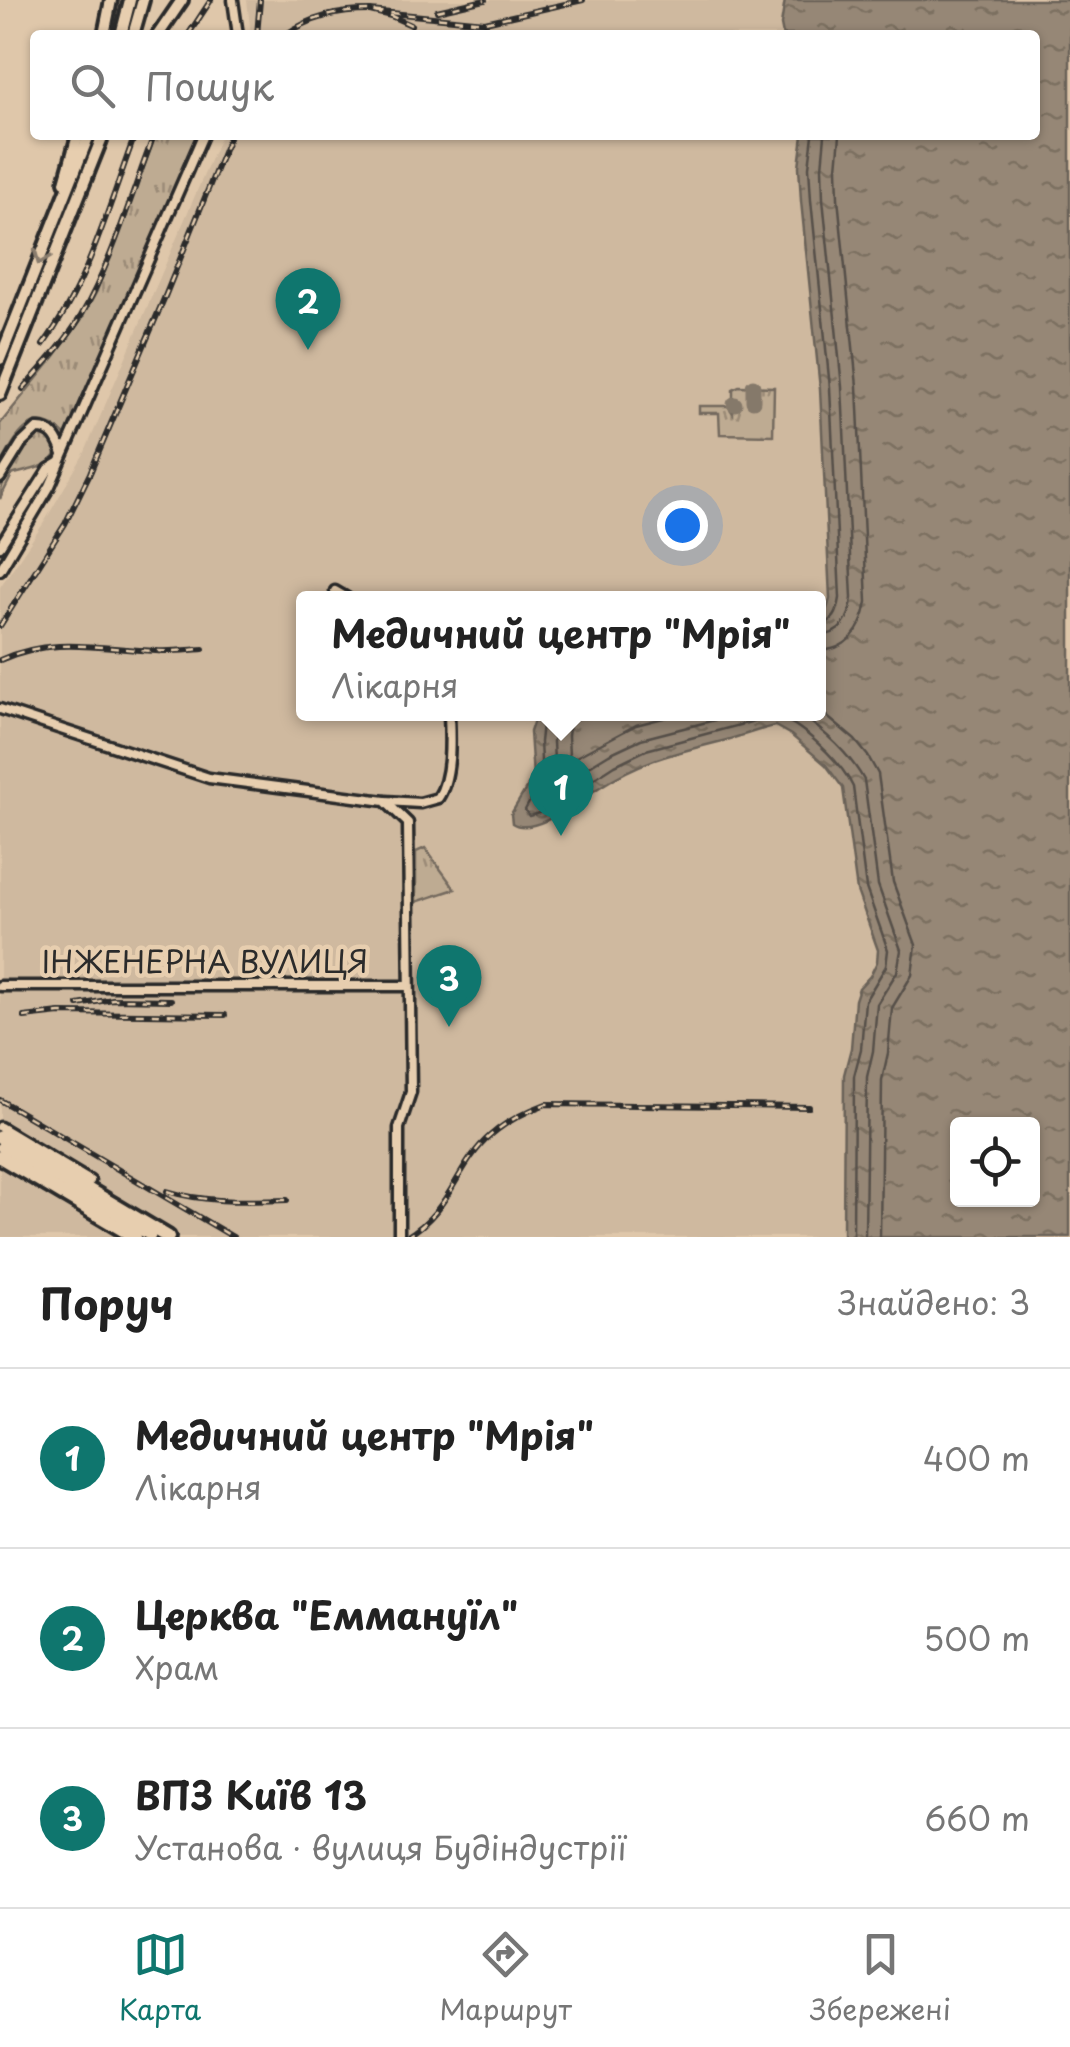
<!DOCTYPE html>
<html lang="uk">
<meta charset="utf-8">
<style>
:root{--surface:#fff;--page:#f2f2f2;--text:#222;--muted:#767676;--line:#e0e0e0;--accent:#0f766e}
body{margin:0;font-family:"Playpen Sans",sans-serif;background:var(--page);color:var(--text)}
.controls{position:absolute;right:30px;bottom:30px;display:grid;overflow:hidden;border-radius:10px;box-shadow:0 2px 8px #0004}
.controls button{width:90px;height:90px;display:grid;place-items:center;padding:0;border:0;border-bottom:2px solid var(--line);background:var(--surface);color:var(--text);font:50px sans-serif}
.you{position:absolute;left:682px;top:525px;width:35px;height:35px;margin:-25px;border:8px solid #fff;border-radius:50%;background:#1a73e8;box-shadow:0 0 0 15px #1a73e833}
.badge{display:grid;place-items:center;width:65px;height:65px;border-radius:50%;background:var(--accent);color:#fff;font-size:32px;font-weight:700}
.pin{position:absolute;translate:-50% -82px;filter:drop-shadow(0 2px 5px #0008)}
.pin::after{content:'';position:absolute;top:52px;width:35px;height:30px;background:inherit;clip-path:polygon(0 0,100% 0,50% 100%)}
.popup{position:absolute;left:296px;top:591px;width:530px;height:130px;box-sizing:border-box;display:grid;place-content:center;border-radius:10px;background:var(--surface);filter:drop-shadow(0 2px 8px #0005);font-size:32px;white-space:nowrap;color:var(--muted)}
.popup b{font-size:38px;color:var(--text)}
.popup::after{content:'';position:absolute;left:50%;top:100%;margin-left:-20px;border:20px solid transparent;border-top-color:var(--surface)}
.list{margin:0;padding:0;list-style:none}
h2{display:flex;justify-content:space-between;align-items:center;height:130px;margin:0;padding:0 40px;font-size:42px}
h2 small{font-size:32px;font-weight:400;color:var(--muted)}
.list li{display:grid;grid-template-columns:65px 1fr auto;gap:30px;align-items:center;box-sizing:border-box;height:180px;padding:0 40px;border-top:2px solid var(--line)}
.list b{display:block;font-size:38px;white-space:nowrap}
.list p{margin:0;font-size:32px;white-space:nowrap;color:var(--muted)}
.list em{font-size:32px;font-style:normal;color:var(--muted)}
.icon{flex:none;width:55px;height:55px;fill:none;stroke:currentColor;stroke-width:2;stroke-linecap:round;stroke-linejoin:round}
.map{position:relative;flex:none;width:1070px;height:1237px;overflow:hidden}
.search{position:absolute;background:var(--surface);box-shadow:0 2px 8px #0004;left:30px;right:30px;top:30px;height:110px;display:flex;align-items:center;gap:25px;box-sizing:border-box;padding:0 35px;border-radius:10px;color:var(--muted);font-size:38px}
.sheet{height:670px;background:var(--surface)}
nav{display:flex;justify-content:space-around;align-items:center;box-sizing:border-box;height:140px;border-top:2px solid var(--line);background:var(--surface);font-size:28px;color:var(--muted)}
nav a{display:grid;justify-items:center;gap:5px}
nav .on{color:var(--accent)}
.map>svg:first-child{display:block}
</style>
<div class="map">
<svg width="1070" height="1237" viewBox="0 0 1070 1237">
<defs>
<pattern id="grass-tufts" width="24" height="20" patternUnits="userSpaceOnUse" patternTransform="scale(2.5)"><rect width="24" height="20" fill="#beab92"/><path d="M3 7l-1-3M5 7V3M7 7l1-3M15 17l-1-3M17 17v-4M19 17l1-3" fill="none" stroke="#9b8b77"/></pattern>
<pattern id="water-ripples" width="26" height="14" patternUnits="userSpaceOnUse" patternTransform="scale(2.5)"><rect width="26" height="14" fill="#968776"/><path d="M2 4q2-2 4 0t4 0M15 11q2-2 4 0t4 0" fill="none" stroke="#7b6f61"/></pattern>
</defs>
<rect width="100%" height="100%" fill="#dfc7aa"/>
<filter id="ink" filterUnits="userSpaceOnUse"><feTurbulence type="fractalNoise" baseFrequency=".01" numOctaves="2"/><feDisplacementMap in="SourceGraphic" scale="20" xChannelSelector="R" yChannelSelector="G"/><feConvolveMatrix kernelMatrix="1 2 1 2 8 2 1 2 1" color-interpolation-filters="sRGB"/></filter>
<g filter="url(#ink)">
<g fill="#cfb99f">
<polygon points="247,0 785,0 781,25 783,35 251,35"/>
<polygon points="221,135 803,135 799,166 801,201 820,389 830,599 824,613 819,615 818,598 304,598 304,714 536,714 533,717 530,743 533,777 518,801 620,774 650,760 775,726 791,735 826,765 843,788 857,891 878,950 877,962 870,976 859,988 855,1000 851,1048 844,1075 843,1237 0,1237 0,587 45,521 85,452"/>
</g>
<g fill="url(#grass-tufts)" stroke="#746b5e" stroke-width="2.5">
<path d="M156,135H197L66,436C32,402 15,438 0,467V424L55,356L81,320L96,293Z"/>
<polygon points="739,386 774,387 773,435 720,434 719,413 699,413 699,406 728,406 733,413 733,389"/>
<path d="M35,435C44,436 53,437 56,446C62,467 25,470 12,475L0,499C0,477 20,450 35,435Z"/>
<polygon points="425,848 455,889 416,902 416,852"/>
</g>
<path fill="url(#water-ripples)" stroke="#6b6258" stroke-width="2.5" fill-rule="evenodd" d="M785,0H1070V1237H843L844,1075L851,1048L855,1000L859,988L870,976L877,962L878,950L857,891L843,788L826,765L791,735L775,726C760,729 745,735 730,739C681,752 644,758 600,787C580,799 534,838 512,823L511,814L533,777L530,732L536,714H818L819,615C827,612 828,607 830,599L820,389L801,201L799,166L803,135H1035V35H783L781,25ZM958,1124H1032V1200H958Z"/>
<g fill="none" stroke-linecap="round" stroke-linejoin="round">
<g stroke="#565049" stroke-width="2.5">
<path d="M813,135L809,167L811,200L830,388L840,598C838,612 834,624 818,624"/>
<path d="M818,636C842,635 850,619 852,598L842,387L823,199L822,167L825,135"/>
<path d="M818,651C849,650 862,630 867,602L857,386L838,198L837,168L840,135"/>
<polyline points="818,709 855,740 868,756 878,774 893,882 916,945 912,975 892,1008 888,1053 882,1080 880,1237"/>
<path d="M543,714L540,742L542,779L525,810L529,816L542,812L615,765L646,750L773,716C799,720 842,763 853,787L866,888L888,950L886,966L865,1001L861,1049L854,1076L853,1237"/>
<polyline points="556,714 553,742 555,780 560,784 609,754 641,739 738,714"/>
<polyline points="571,714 568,736 569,755 574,758 636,725 679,714"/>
<path d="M800,714C825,732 849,753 864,780L878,885L901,950L897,972L877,1004L873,1051L867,1077L865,1237"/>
</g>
<g stroke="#85796a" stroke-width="15">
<polyline points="753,401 753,386"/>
<polyline points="734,404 735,404"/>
</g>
<defs>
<g id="minor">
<polyline points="233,0 238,35"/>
<path d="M0,478L21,444L37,429C53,428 58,441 63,454"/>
<polyline points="0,546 49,469 59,463"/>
<polyline points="0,570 50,486 203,135"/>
<polyline points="335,591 347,598"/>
<polyline points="0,709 209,778 385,801 408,823 411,1092 399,1128 399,1237"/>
<path d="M386,801L420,803L438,798C452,777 450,739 449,714"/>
<polyline points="0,986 409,986"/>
<polyline points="0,1127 90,1181"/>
<polyline points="0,1147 151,1237"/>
</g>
<g id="major">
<polyline points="104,35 111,0"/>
<polyline points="121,35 130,0"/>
<polyline points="133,35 143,0"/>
<polyline points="158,35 182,0"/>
<polyline points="65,182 78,135"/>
<polyline points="0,359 89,135"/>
<polyline points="0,394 103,135"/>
</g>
<g id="highway">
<polyline points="0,1137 168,1237"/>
<polyline points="0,1157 135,1237"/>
</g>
</defs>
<use href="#minor" stroke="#2b2b2b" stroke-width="15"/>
<use href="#major" stroke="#2b2b2b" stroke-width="18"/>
<use href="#highway" stroke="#2b2b2b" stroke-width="20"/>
<use href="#minor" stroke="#e7ceaf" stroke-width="8"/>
<use href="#major" stroke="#e7ceaf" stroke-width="10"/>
<use href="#highway" stroke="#e7ceaf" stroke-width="12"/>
<defs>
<g id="rail">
<polyline points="437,11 485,0"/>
<polyline points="411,25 391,16 370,11 485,22 583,0"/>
<polyline points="188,35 211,0"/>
<polyline points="257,35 260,0"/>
<path d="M285,35C311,17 338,11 370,11"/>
<path d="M43,345C88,284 109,205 135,135"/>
<path d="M23,389C43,366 65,343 81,316C113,260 131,195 154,135"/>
<polyline points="0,626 65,524 90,473 166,294 230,135"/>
<path d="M0,660C53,636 100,649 156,651C171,652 188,650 203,649"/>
<polyline points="78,1005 113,999 171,1000"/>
<polyline points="24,1017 60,1013 225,1015"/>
<polyline points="0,1100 233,1237"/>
<path d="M167,1191C206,1203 246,1201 287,1200"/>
<path d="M406,1237C452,1210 455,1166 491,1135C507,1121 527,1111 546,1104L809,1107"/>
</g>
</defs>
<use href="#rail" stroke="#2b2b2b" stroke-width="6"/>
<use href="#rail" stroke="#e7ceaf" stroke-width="2.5" stroke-dasharray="8" stroke-linecap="butt"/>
</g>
<defs><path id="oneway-chevron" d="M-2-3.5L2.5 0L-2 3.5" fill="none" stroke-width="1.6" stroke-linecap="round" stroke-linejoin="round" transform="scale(2.5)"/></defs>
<use stroke="#897c6d" href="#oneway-chevron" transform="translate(41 258) rotate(112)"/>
</g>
<g text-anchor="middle" stroke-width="9" stroke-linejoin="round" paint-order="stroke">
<g font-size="30" fill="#2b2b2b" stroke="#e7ceaf">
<text x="205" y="973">ІНЖЕНЕРНА ВУЛИЦЯ</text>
</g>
</g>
</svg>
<div class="controls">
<button><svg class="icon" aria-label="locate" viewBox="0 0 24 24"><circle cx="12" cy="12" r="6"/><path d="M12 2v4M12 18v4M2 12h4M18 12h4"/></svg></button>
</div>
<div class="you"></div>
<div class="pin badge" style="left:561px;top:836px">1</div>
<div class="popup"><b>Медичний центр &quot;Мрія&quot;</b>Лікарня</div>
<div class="pin badge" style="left:308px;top:350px">2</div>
<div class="pin badge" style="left:449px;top:1027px">3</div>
<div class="search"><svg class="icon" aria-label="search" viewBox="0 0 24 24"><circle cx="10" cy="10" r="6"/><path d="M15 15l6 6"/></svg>Пошук</div>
</div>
<section class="sheet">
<h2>Поруч<small>Знайдено: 3</small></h2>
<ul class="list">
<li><span class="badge">1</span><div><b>Медичний центр &quot;Мрія&quot;</b><p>Лікарня</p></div><em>400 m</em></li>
<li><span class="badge">2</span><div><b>Церква &quot;Еммануїл&quot;</b><p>Храм</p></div><em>500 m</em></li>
<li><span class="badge">3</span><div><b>ВПЗ Київ 13</b><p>Установа · вулиця Будіндустрії</p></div><em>660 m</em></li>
</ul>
</section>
<nav>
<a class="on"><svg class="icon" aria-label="map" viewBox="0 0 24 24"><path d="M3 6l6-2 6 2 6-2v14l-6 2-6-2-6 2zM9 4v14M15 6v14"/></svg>Карта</a>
<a><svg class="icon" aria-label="directions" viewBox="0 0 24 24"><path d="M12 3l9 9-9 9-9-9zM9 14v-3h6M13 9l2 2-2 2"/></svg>Маршрут</a>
<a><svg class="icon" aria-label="saved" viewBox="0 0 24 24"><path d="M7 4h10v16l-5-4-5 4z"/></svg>Збережені</a>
</nav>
